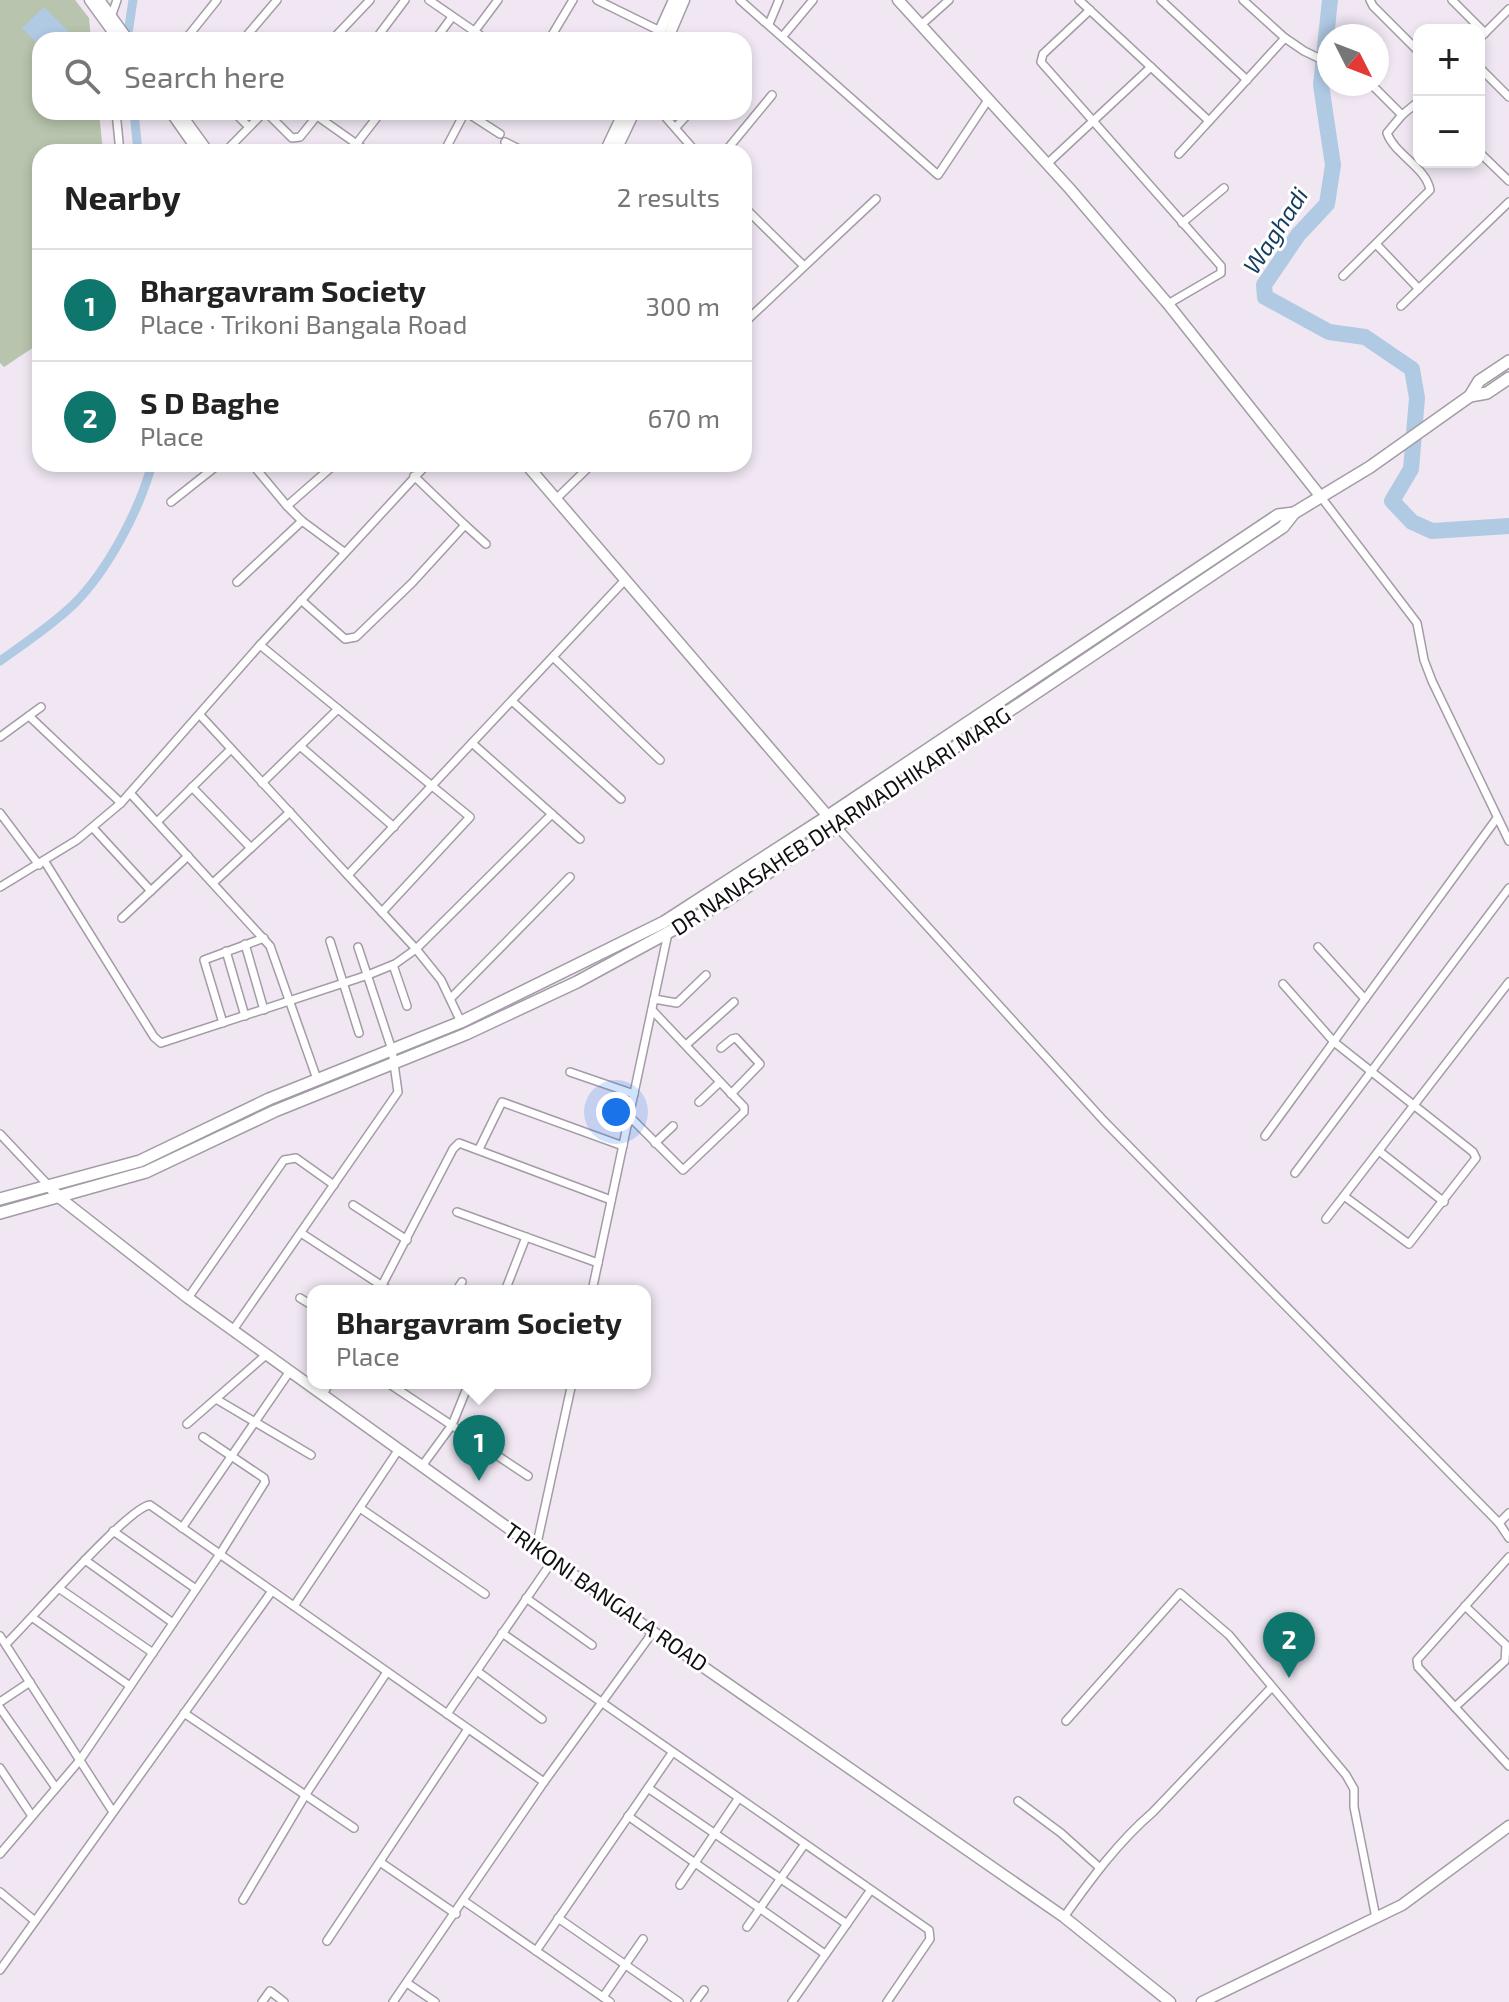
<!DOCTYPE html>
<meta charset="utf-8">
<style>
:root{--surface:#fff;--page:#f2f2f2;--text:#222;--muted:#767676;--line:#e0e0e0;--accent:#0f766e}
body{margin:0;font-family:"Exo 2",sans-serif;background:var(--page);color:var(--text)}
.controls{position:absolute;right:24px;top:24px;display:grid;overflow:hidden;border-radius:16px;box-shadow:0 4px 12px #0003}
.controls button{width:72px;height:72px;display:grid;place-items:center;padding:0;border:0;border-bottom:2px solid var(--line);background:var(--surface);color:var(--text);font:40px sans-serif}
.compass{position:absolute;left:1317px;top:24px;width:72px;height:72px;border-radius:50%;background:var(--surface);box-shadow:0 4px 12px #0003;rotate:132deg}
.you{position:absolute;left:616px;top:1112px;width:28px;height:28px;margin:-20px;border:6px solid #fff;border-radius:50%;background:#1a73e8;box-shadow:0 0 0 12px #1a73e833}
.badge{display:grid;place-items:center;width:52px;height:52px;border-radius:50%;background:var(--accent);color:#fff;font-size:26px;font-weight:700}
.pin{position:absolute;translate:-50% -66px;filter:drop-shadow(0 2px 4px #0008)}
.pin::after{content:'';position:absolute;top:42px;width:28px;height:24px;background:inherit;clip-path:polygon(0 0,100% 0,50% 100%)}
.popup{position:absolute;left:307px;top:1285px;width:344px;height:104px;box-sizing:border-box;display:grid;place-content:center;border-radius:16px;background:var(--surface);filter:drop-shadow(0 2px 6px #0005);font-size:26px;white-space:nowrap;color:var(--muted)}
.popup b{font-size:30px;color:var(--text)}
.popup::after{content:'';position:absolute;left:50%;top:100%;margin-left:-16px;border:16px solid transparent;border-top-color:var(--surface)}
.list{margin:0;padding:0;list-style:none}
h2{display:flex;justify-content:space-between;align-items:center;height:104px;margin:0;padding:0 32px;font-size:34px}
h2 small{font-size:26px;font-weight:400;color:var(--muted)}
.list li{display:grid;grid-template-columns:52px 1fr auto;gap:24px;align-items:center;box-sizing:border-box;height:112px;padding:0 32px;border-top:2px solid var(--line)}
.list b{display:block;font-size:30px;white-space:nowrap}
.list p{margin:0;font-size:26px;white-space:nowrap;color:var(--muted)}
.list em{font-size:26px;font-style:normal;color:var(--muted)}
.icon{flex:none;width:44px;height:44px;fill:none;stroke:currentColor;stroke-width:2;stroke-linecap:round;stroke-linejoin:round}
.map{position:relative;flex:none;width:1509px;height:2002px;overflow:hidden}
.search{position:absolute;background:var(--surface);box-shadow:0 4px 12px #0003;left:32px;top:32px;width:720px;height:88px;display:flex;align-items:center;gap:20px;box-sizing:border-box;padding:0 28px;border-radius:24px;color:var(--muted);font-size:30px}
.panel{position:absolute;background:var(--surface);box-shadow:0 4px 12px #0003;left:32px;top:144px;width:720px;height:328px;border-radius:24px}
.map>svg:first-child{display:block}
</style>
<div class="map">
<svg width="1509" height="2002" viewBox="0 0 1509 2002">
<rect width="100%" height="100%" fill="#f0e7f2"/>
<polygon fill="#b8c4ad" points="0,0 75,0 89,18 91,40 40,40 40,112 99,112 103,152 40,152 40,343 4,367 0,363"/>
<polygon fill="#b0cae4" points="44,7 70,33 63,40 40,40 40,46 22,28"/>
<g fill="none" stroke-linecap="round" stroke-linejoin="round">
<g stroke="#b0cae4" stroke-width="9">
<polyline points="128,33 133,0"/>
<polyline points="134,112 138,152"/>
<path d="M0,661C25,643 51,626 74,604C108,570 139,511 152,464"/>
</g>
<polyline stroke="#b0cae4" stroke-width="16" points="1330,0 1321,85 1333,165 1327,204 1298,235 1264,285 1265,297 1329,332 1365,337 1412,369 1417,398 1411,469 1392,501 1412,522 1432,531 1509,526"/>
<defs>
<g id="street">
<polyline points="429,0 487,40"/>
<polyline points="597,0 660,31"/>
<polyline points="740,0 938,175 988,100"/>
<polyline points="1079,0 1209,121"/>
<polyline points="1161,0 1247,80"/>
<polyline points="1370,0 1373,6 1419,52"/>
<polyline points="1452,0 1485,33"/>
<polyline points="1090,10 1043,54 1041,62 1221,266 1221,273 1168,304"/>
<polyline points="111,17 117,0"/>
<polyline points="769,24 779,0"/>
<polyline points="921,25 949,0"/>
<polyline points="474,32 498,0"/>
<polyline points="783,36 813,0"/>
<polyline points="1285,38 1304,51 1329,63"/>
<polyline points="1479,39 1509,9"/>
<polyline points="185,40 217,0"/>
<polyline points="243,40 277,0"/>
<polyline points="332,40 370,0"/>
<polyline points="375,40 405,0"/>
<polyline points="435,40 452,17"/>
<polyline points="549,40 573,0"/>
<polyline points="1479,67 1509,97"/>
<polyline points="1371,84 1402,115"/>
<polyline points="116,112 120,152"/>
<polyline points="234,112 249,127"/>
<polyline points="266,112 292,138 300,137 320,112"/>
<polyline points="466,112 500,134"/>
<polyline points="661,112 696,152"/>
<polyline points="317,116 368,152"/>
<polyline points="676,127 690,112"/>
<polyline points="505,142 525,152"/>
<polyline points="225,152 264,112"/>
<polyline points="350,152 381,112"/>
<polyline points="444,152 465,112"/>
<polyline points="725,152 772,95"/>
<polyline points="1479,152 1509,181"/>
<polyline points="1179,154 1285,38 1243,0"/>
<polyline points="1047,164 1151,67"/>
<polyline points="744,207 804,266"/>
<polyline points="1182,223 1224,188"/>
<polyline points="1376,244 1419,289"/>
<path d="M1343,276L1430,190C1426,167 1395,155 1387,133L1402,115L1419,101"/>
<polyline points="1401,306 1509,202"/>
<polyline points="744,323 876,199"/>
<polyline points="252,464 287,506"/>
<polyline points="335,464 287,506 302,521 344,552"/>
<polyline points="1321,497 1417,623 1424,660 1432,681 1509,841"/>
<polyline points="556,499 592,464"/>
<polyline points="171,502 219,464"/>
<polyline points="465,525 486,544"/>
<polyline points="237,582 302,521"/>
<polyline points="301,600 345,639 356,637 412,583 465,525 414,476"/>
<polyline points="260,645 470,817 382,912"/>
<polyline points="553,657 660,760"/>
<polyline points="512,701 621,799"/>
<polyline points="200,715 416,949 441,980 461,1022"/>
<polyline points="29,716 121,803"/>
<polyline points="0,737 41,707"/>
<polyline points="472,743 580,839"/>
<polyline points="300,746 394,827"/>
<polyline points="262,783 338,709"/>
<polyline points="192,787 251,848"/>
<polyline points="130,793 270,946 317,1079"/>
<polyline points="0,813 39,865"/>
<polyline points="157,822 231,749"/>
<polyline points="837,827 1104,1121 1499,1523 1509,1538"/>
<polyline points="94,829 151,891"/>
<polyline points="45,862 154,1037 161,1043 368,975 395,964 416,949 552,814"/>
<polyline points="348,875 625,580"/>
<polyline points="213,883 290,812"/>
<polyline points="0,887 77,840 121,803 260,645 427,464"/>
<polyline points="122,918 188,856"/>
<polyline points="330,941 359,1033"/>
<polyline points="245,944 264,1010"/>
<polyline points="1318,947 1365,999"/>
<polyline points="226,951 245,1016"/>
<polyline points="393,965 407,1006"/>
<polyline points="1283,984 1334,1042 1473,1152 1476,1158 1409,1244 1344,1196"/>
<polyline points="451,998 570,877"/>
<polyline points="654,999 677,1003 706,975"/>
<polyline points="223,1023 204,960 264,938"/>
<polyline points="686,1045 734,1002"/>
<polyline points="721,1048 732,1039 736,1038 760,1064 731,1094"/>
<polyline points="570,1072 634,1094"/>
<polyline points="699,1102 720,1082"/>
<polyline points="629,1116 683,1170 744,1112 744,1107 652,1010"/>
<polyline points="0,1134 49,1186"/>
<polyline points="1265,1136 1497,818"/>
<polyline points="655,1143 673,1126"/>
<polyline points="479,1149 502,1102 623,1146"/>
<polyline points="1379,1151 1444,1202"/>
<polyline points="1295,1173 1509,888"/>
<polyline points="353,1205 407,1240"/>
<polyline points="457,1212 598,1263"/>
<polyline points="1326,1219 1509,982"/>
<polyline points="301,1233 390,1291"/>
<polyline points="379,1291 453,1149 459,1143 611,1200"/>
<polyline points="456,1291 462,1282"/>
<polyline points="505,1291 526,1237"/>
<polyline points="592,1291 668,933"/>
<polyline points="188,1298 284,1160 296,1158 334,1185"/>
<polyline points="300,1298 313,1306"/>
<polyline points="233,1330 398,1092 392,1050 358,947"/>
<polyline points="388,1383 528,1476"/>
<polyline points="323,1395 329,1383"/>
<polyline points="216,1399 311,1455"/>
<polyline points="187,1424 267,1354"/>
<polyline points="422,1466 452,1425 469,1383"/>
<polyline points="360,1508 485,1594"/>
<polyline points="1499,1523 1509,1513"/>
<polyline points="182,1528 290,1371"/>
<polyline points="113,1531 196,1589"/>
<polyline points="536,1548 572,1383"/>
<polyline points="1509,1557 1417,1660 1418,1667 1509,1766"/>
<polyline points="85,1560 173,1623"/>
<polyline points="60,1589 153,1653"/>
<polyline points="526,1598 592,1645"/>
<polyline points="294,1606 399,1449"/>
<polyline points="33,1618 130,1686"/>
<polyline points="502,1633 929,1930 930,1939 887,2002"/>
<polyline points="0,1636 113,1812"/>
<path d="M6,1644C30,1621 128,1507 150,1505L544,1782"/>
<polyline points="477,1671 542,1719"/>
<polyline points="0,1702 30,1682"/>
<polyline points="1455,1707 1505,1661 1506,1645 1465,1606"/>
<polyline points="0,1708 56,1788"/>
<polyline points="184,1713 354,1828"/>
<polyline points="447,1714 553,1560"/>
<polyline points="1066,1721 1180,1593 1229,1635 1346,1775 1354,1789 1354,1807 1376,1918"/>
<polyline points="0,1768 32,1816"/>
<polyline points="648,1788 847,1924"/>
<polyline points="1018,1801 1061,1833 1100,1868"/>
<polyline points="628,1816 825,1954"/>
<polyline points="0,1854 80,1760 220,1554 265,1482 264,1478 203,1437"/>
<polyline points="380,1862 456,1914"/>
<polyline points="680,1885 738,1799"/>
<polyline points="0,1892 35,1921"/>
<polyline points="243,1900 306,1794 387,1672"/>
<polyline points="464,1901 610,2002"/>
<path d="M1064,1917C1091,1879 1118,1842 1153,1812L1271,1688"/>
<polyline points="558,1918 679,2002"/>
<polyline points="747,1927 804,1845"/>
<polyline points="327,1941 468,1729"/>
<polyline points="536,1951 672,1753"/>
<polyline points="0,1970 272,1591"/>
<polyline points="407,1983 435,2002"/>
<polyline points="603,1997 643,1939"/>
<polyline points="262,2002 270,1991 284,2002"/>
<polyline points="393,2002 544,1782 653,1632"/>
<polyline points="695,2002 704,1990"/>
<polyline points="792,2002 870,1891"/>
</g>
<g id="secondary">
<polyline points="90,0 119,40"/>
<polyline points="99,0 128,40"/>
<polyline points="898,0 1070,189 1168,304 1321,497"/>
<polyline points="656,40 674,0"/>
<polyline points="667,40 684,0"/>
<polyline points="171,112 199,152"/>
<polyline points="179,112 208,152"/>
<polyline points="605,152 624,112"/>
<polyline points="615,152 634,112"/>
<polyline points="526,464 832,821"/>
<polyline points="49,1186 60,1198 188,1298 653,1632 1064,1917 1170,2002"/>
<polyline points="1202,2002 1402,1905 1509,1826"/>
</g>
<g id="primary">
<polyline points="1470,396 1487,393 1509,378"/>
<polyline points="0,1199 140,1161 269,1099 461,1022 664,922 828,816 1278,515 1294,513 1370,467 1470,396 1479,381 1509,361"/>
<polyline points="0,1213 146,1172 275,1111 466,1034 577,982 726,901 1283,527 1294,513"/>
</g>
</defs>
<use href="#street" stroke="#a39ca6" stroke-width="10"/>
<use href="#secondary" stroke="#a39ca6" stroke-width="13"/>
<use href="#primary" stroke="#a39ca6" stroke-width="14"/>
<use href="#street" stroke="#fff" stroke-width="7"/>
<use href="#secondary" stroke="#fff" stroke-width="10"/>
<use href="#primary" stroke="#fff" stroke-width="11"/>
</g>
<g text-anchor="middle" stroke-width="6" stroke-linejoin="round" paint-order="stroke">
<g font-size="22" fill="#110e12" stroke="#fff">
<text transform="translate(841 821) rotate(-33)" y="8">DR NANASAHEB DHARMADHIKARI MARG</text>
<text transform="translate(606 1597) rotate(35)" y="8">TRIKONI BANGALA ROAD</text>
</g>
<g font-size="24" font-style="italic" fill="#133c5f" stroke="#fff">
<text transform="translate(1276 231) rotate(-57)" y="8">Waghadi</text>
</g>
</g>
</svg>
<div class="controls">
<button>+</button>
<button>−</button>
</div>
<svg class="compass" viewBox="-18 -18 36 36"><path d="M0-13l5 13h-10z" fill="#e53935"/><path d="M0 13l5-13h-10z" fill="#767676"/></svg>
<div class="you"></div>
<div class="pin badge" style="left:479px;top:1481px">1</div>
<div class="popup"><b>Bhargavram Society</b>Place</div>
<div class="pin badge" style="left:1289px;top:1678px">2</div>
<div class="search"><svg class="icon" aria-label="search" viewBox="0 0 24 24"><circle cx="10" cy="10" r="6"/><path d="M15 15l6 6"/></svg>Search here</div>
<section class="panel">
<h2>Nearby<small>2 results</small></h2>
<ul class="list">
<li><span class="badge">1</span><div><b>Bhargavram Society</b><p>Place · Trikoni Bangala Road</p></div><em>300 m</em></li>
<li><span class="badge">2</span><div><b>S D Baghe</b><p>Place</p></div><em>670 m</em></li>
</ul>
</section>
</div>
